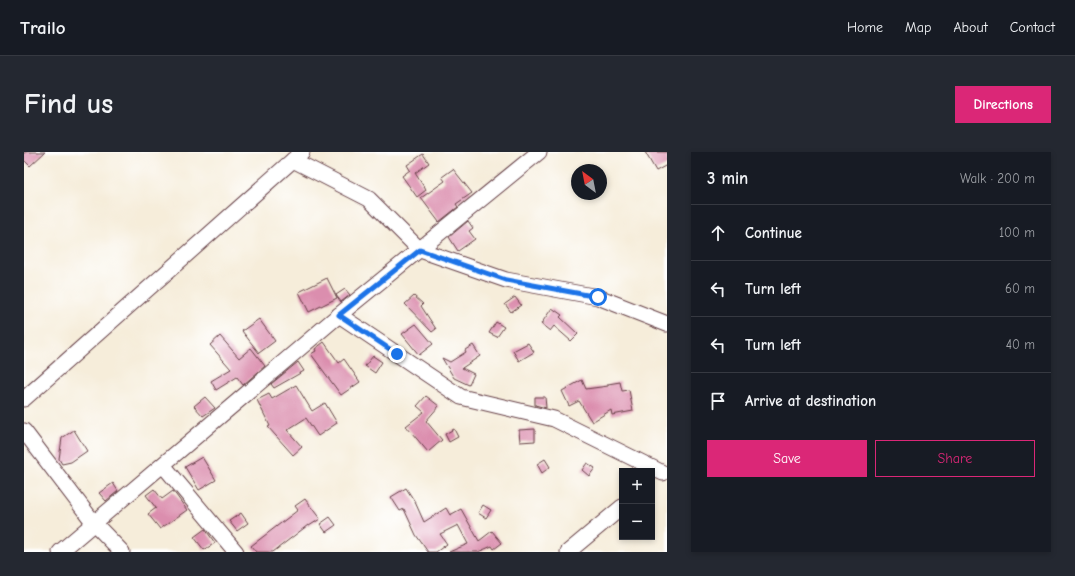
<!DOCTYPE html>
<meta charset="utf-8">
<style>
:root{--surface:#171b24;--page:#242831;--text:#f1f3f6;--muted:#9ea1a6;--line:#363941;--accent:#db2777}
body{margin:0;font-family:"Comic Neue",sans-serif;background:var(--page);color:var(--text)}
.controls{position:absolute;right:12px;bottom:12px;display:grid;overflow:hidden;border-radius:0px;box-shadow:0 2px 6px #0003}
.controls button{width:36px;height:36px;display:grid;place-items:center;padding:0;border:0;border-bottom:1px solid var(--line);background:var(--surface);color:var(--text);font:20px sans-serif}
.compass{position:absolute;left:547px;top:12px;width:36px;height:36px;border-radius:50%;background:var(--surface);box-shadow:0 2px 6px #0003;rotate:328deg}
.stop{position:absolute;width:12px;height:12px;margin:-9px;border:3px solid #1a73e8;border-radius:50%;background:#fff}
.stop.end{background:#1a73e8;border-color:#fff;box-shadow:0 1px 4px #0008}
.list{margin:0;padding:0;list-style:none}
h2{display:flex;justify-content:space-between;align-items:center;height:52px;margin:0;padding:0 16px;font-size:17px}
h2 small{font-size:13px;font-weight:400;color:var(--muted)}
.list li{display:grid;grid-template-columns:26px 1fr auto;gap:12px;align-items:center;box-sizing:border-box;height:56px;padding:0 16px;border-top:1px solid var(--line)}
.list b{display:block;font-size:15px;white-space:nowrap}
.list em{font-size:13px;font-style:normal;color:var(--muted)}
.actions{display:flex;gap:8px;padding:12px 16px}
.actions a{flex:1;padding:9px 0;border:1px solid var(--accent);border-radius:0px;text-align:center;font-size:14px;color:var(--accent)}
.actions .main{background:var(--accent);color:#fff}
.icon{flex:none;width:22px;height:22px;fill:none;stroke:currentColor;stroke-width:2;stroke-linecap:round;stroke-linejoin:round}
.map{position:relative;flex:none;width:643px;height:400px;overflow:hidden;border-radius:0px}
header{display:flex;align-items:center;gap:24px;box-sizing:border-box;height:56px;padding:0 20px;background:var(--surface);border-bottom:1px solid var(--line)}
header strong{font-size:19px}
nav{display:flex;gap:22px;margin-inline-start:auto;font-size:14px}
.intro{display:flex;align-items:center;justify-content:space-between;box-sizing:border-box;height:96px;padding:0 24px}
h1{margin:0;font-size:28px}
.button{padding:10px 18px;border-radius:0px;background:var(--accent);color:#fff;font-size:14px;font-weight:700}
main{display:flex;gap:24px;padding:0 24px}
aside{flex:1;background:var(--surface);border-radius:0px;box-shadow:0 2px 6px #0003}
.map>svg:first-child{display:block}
</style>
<header>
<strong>Trailo</strong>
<nav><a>Home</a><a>Map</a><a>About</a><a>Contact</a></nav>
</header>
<div class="intro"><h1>Find us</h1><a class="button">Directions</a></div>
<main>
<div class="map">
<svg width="643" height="400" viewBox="0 0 643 400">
<rect width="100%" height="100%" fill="#fff"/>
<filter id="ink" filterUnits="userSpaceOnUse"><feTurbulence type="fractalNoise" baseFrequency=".025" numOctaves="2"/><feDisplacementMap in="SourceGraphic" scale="8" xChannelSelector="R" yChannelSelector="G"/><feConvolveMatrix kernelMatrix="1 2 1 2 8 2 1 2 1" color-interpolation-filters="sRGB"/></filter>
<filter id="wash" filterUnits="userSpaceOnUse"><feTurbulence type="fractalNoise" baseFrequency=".012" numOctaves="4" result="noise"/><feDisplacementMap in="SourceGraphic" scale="16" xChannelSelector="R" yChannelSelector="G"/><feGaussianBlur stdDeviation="0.9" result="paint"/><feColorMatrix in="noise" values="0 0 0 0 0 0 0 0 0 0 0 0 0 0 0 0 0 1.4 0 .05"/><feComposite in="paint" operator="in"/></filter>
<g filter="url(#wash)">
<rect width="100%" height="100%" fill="#f6edda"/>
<g id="blocks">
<g fill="#db8eae">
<polygon points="0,0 21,0 6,14 0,8"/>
<polygon points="621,0 643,0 643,13 632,19"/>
<polygon points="399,2 405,11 391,21 402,38 393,45 378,24 386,18 383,13"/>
<polygon points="429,17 448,41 432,52 434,55 415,70 397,46 421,29 418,25"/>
<polygon points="444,69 449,76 445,79 451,87 434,99 425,85"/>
<polygon points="303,126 313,146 285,160 275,140"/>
<polygon points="321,137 326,143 317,150 312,143"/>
<polygon points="390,144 399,152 397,154 412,177 408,180 381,152"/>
<polygon points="491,145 497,153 487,160 481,152"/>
<polygon points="528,156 538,163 536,165 554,182 547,189 530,174 526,179 517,172"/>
<polygon points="235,167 251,189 235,201 218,179"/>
<polygon points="472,170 480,175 473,185 465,181"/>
<polygon points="392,172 409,192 395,203 378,182"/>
<polygon points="196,184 215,206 227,196 241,214 219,233 213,225 192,238 187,229 207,217 186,193"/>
<polygon points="300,190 315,211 320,207 336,230 317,243 287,202 292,199 291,197"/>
<polygon points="504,191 510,200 495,209 489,199"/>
<polygon points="449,193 456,204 438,216 450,222 445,233 430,226 418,206 426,210 442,200 441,198"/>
<polygon points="349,204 358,210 351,221 341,214"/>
<polygon points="274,210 280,219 250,236 247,232"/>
<polygon points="558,228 562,237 584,234 584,232 596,230 598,239 605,238 609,259 588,263 587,258 568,270 555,249 545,254 538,239"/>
<polygon points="272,233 288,259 301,251 313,271 294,284 282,266 263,278 278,295 269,303 244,275 246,274 233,248 245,242 248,247"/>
<polygon points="402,244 415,254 402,269 418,288 404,300 382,274 400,260 393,254"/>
<polygon points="181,245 191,256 179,264 170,254"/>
<polygon points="511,245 521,245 522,256 511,253"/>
<polygon points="430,277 434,285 425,290 421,282"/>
<polygon points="511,277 511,289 496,290 495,278"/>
<polygon points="50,278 63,299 47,310 38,312 35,307 38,286"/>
<polygon points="178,305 192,328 175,338 161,315"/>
<polygon points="521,307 526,315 518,321 513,312"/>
<polygon points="563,311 571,316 565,324 558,318"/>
<polygon points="89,331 94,339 82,349 75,341"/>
<polygon points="382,336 391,350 400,370 422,356 426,363 437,357 455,389 468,379 478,391 470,397 468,394 454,400 425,400 444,392 434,373 416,382 423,392 412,400 404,400 392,383 380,357 376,359 367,345"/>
<polygon points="130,337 138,347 149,339 163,358 136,377 124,362 132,356 122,343"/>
<polygon points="281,347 296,367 285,374 284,373 249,400 232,400 227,394 274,358 271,354"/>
<polygon points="459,353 467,358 462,366 454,361"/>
<polygon points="217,361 224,371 213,379 205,369"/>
<polygon points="306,365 312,373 302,380 296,372"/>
<polygon points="181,377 191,391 180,398 170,385"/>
</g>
</g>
</g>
<g filter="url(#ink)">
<use href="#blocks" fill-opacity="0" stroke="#643e45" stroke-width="1"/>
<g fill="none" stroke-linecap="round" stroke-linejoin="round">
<defs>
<g id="minor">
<polyline points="269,8 345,47 396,98 482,128 574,145 643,172"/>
<polyline points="315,163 437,245 530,267 639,321"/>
<polyline points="0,247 278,0"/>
<polyline points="0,279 70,371 98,400"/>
<polyline points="139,313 212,400"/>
<polyline points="36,400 315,163 515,0"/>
<polyline points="544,400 598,355"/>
</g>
</defs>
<use href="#minor" stroke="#643e45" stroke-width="17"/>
<use href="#minor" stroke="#fff" stroke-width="15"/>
</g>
</g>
<g fill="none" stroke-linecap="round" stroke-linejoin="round" filter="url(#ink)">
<polyline stroke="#1a73e8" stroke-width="5" points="373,202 315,163 396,98 482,128 574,145"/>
</g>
</svg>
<div class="controls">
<button>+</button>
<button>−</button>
</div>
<svg class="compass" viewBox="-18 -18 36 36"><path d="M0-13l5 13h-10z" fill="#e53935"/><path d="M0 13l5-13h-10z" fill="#9ea1a6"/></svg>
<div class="stop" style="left:574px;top:145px"></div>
<div class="stop end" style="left:373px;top:202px"></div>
</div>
<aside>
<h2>3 min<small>Walk · 200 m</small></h2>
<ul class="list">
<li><svg class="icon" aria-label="ahead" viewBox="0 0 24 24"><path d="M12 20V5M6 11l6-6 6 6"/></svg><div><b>Continue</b></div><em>100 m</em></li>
<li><svg class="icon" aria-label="left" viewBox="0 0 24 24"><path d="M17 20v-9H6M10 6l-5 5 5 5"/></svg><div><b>Turn left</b></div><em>60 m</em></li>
<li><svg class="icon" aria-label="left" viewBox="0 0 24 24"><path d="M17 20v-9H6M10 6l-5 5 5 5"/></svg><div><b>Turn left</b></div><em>40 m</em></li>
<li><svg class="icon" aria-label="arrive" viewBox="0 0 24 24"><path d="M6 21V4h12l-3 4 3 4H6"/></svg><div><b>Arrive at destination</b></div></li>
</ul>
<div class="actions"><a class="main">Save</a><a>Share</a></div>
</aside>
</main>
